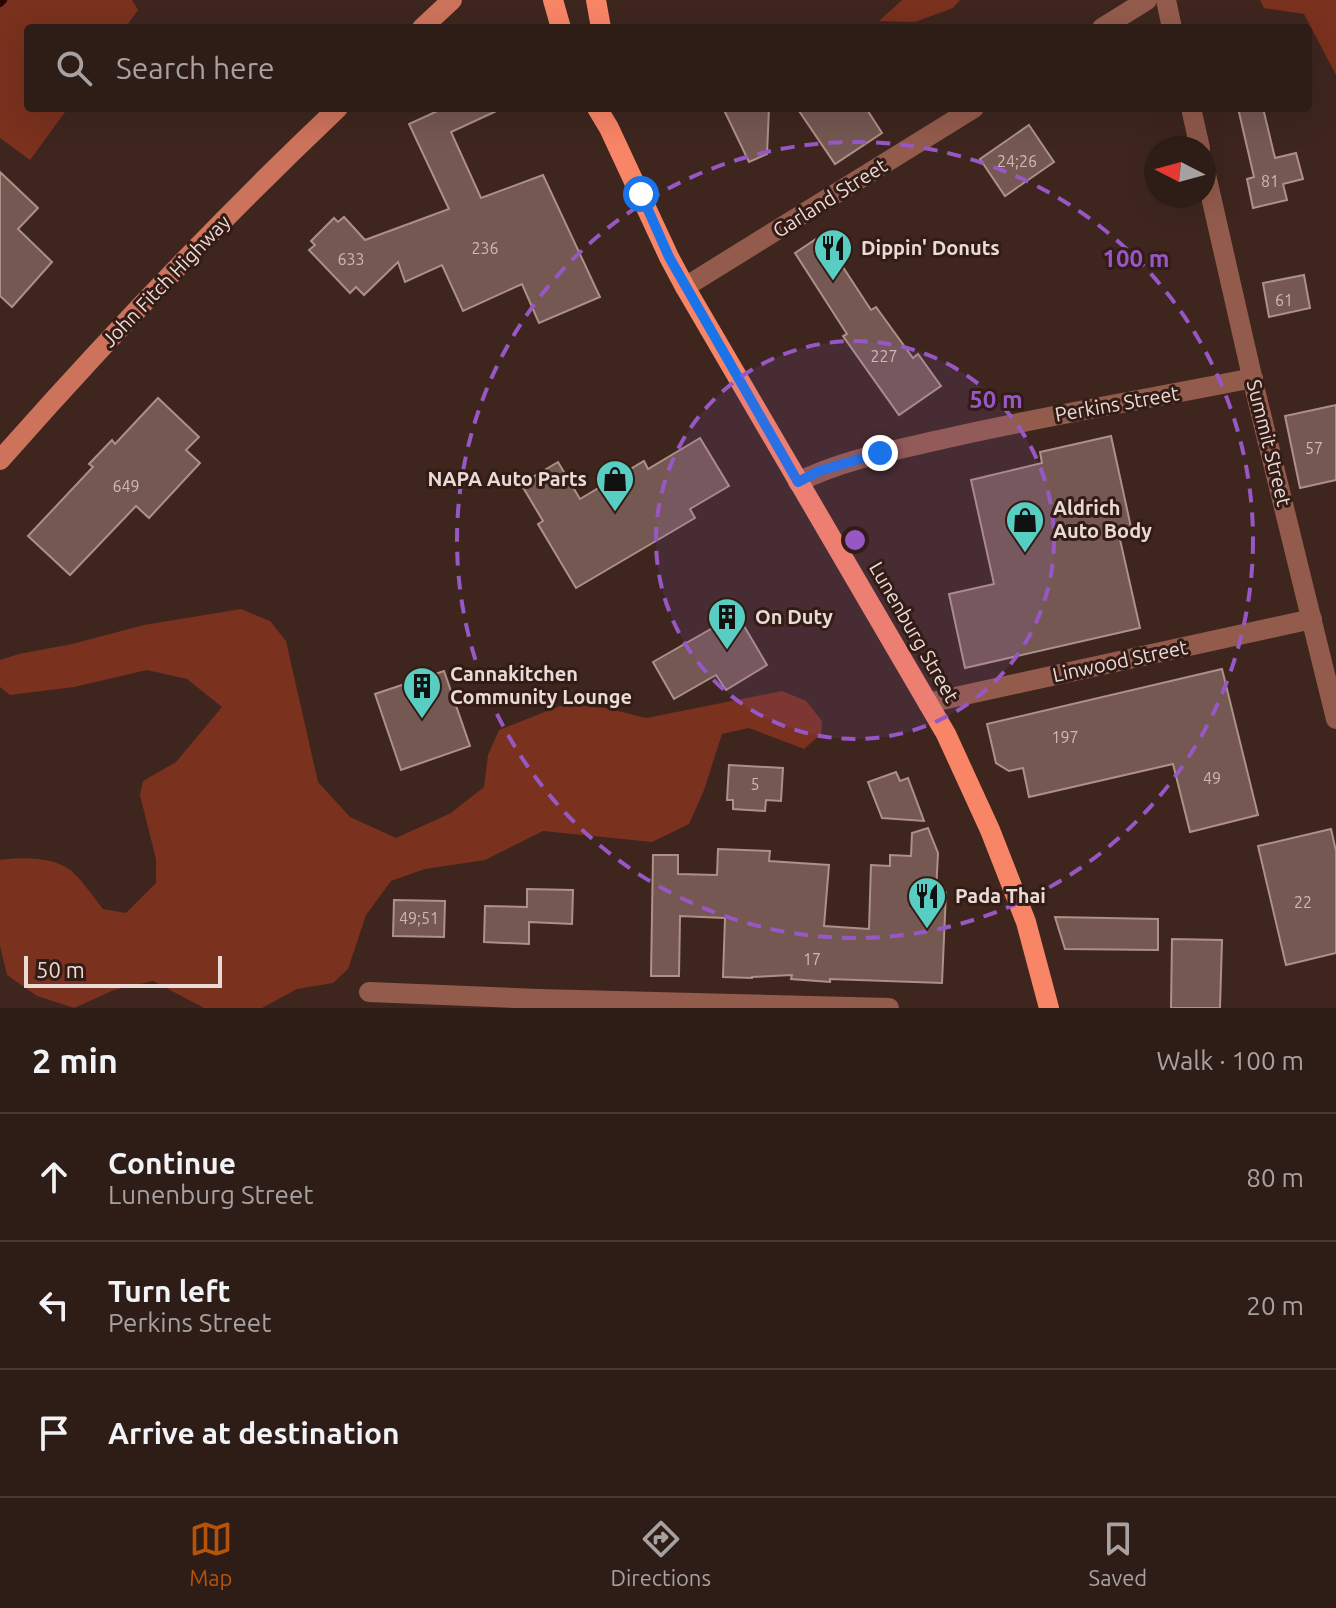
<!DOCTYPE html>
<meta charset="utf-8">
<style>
:root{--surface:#2e1c17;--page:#3a2924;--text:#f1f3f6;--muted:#a7a1a1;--line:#493a36;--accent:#b45309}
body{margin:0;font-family:Ubuntu,sans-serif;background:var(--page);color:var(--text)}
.compass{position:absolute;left:1144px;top:136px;width:72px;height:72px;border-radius:50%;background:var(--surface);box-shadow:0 8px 32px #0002;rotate:276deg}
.scale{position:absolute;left:24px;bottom:20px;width:198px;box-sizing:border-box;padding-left:8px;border:4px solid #ebdbd6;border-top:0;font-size:22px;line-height:28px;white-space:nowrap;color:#ebdbd6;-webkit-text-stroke:6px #331c16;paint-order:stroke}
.stop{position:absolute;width:24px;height:24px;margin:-18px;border:6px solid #1a73e8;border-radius:50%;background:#fff}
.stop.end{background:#1a73e8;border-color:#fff;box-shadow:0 2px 8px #0008}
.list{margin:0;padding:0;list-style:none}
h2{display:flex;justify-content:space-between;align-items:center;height:104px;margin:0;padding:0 32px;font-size:34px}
h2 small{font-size:26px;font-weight:400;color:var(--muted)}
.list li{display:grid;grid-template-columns:52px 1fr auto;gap:24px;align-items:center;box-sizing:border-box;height:128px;padding:0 32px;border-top:2px solid var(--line)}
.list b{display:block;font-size:30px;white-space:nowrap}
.list p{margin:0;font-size:26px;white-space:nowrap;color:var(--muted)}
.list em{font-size:26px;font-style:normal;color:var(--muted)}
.icon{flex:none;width:44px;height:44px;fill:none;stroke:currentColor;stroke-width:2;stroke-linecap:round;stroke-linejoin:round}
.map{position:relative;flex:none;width:1336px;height:1008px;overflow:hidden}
.search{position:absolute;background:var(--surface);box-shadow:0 8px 32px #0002;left:24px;right:24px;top:24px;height:88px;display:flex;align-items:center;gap:20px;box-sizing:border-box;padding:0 28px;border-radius:8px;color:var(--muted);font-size:30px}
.sheet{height:488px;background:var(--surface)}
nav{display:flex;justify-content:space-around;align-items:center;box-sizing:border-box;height:112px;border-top:2px solid var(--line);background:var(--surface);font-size:22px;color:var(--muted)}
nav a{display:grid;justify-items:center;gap:4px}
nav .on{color:var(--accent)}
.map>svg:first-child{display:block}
</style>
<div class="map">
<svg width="1336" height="1008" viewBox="0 0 1336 1008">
<rect width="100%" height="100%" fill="#3e261f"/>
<g fill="#7a311e">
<polygon points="0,0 132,0 138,10 125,28 28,28 28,108 68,108 30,160 0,138"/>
<polygon points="902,0 960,0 953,8 915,22 879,21"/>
<polygon points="1260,0 1336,0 1336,75 1304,14 1264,8"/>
<path d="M241,609L270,621L286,641L318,782L350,817L396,838L451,813L484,787L488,755L499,730L565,704L606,708L646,718L782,691L806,701L822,721L821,734L804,749L749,728L722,734L704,790L689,824L652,842L543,831L485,860L425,869L391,881L366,915L348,969L333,983L297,989L262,1008H204L153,981L114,990L74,1008L37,996L7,975L0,946V860C21,857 52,857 69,869C79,876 95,899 103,909L126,913L156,883V859L140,795L143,781L176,762L222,707L187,679L147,670L74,687L10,695L0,687V660L19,654L72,644L144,625Z"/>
</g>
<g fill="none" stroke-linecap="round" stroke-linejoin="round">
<polyline stroke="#2c0400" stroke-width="8" points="0,3 3,0"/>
</g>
<g fill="#745851" stroke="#ae9088" stroke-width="2">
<polygon points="444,108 503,108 451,132 481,198 543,175 600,297 539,323 522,284 463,311 442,265 405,282 398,262 364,295 356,287 350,293 309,250 315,245 311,241 334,218 338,222 344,217 365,240 449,209 409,124"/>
<polygon points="723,108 769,108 767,154 749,162"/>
<polygon points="797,108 866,108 882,133 835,164"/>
<polygon points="1238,108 1263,108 1275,158 1296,153 1303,179 1283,184 1287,200 1253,208 1247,179 1254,177"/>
<polygon points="1029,125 1054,162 1005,196 980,159"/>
<polygon points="0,172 38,208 18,229 52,262 12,307 0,296"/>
<polygon points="822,235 871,310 876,307 913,358 918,354 941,386 899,415 843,336 847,334 795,253"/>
<polygon points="1304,275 1310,308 1269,317 1263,283"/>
<polygon points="158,398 199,437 186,450 200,463 149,518 136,506 70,575 28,536 93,467 89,464 112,440 115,444"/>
<polygon points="1336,405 1336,480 1300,488 1285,416"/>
<polygon points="1111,436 1132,532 1119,535 1140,628 965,668 949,594 994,584 971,480 1042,463 1040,452"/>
<polygon points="700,438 729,486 690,509 695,518 576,588 538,524 543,521 521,484 558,462 580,499 644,461 648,469"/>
<polygon points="737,614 767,665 726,690 716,675 674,699 653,662"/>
<polygon points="1222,669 1258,815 1190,832 1173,764 1029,797 1023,768 1009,771 996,763 987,724"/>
<polygon points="444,671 470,746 401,770 375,694"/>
<polygon points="729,765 783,768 781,801 766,800 765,811 733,809 733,800 727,800"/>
<polygon points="896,772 900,781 908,778 924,821 882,818 868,782"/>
<polygon points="928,828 938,853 936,892 946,892 942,983 830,979 830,982 791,979 792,975 752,977 752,978 723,977 725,918 680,916 679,976 651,976 653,855 678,855 678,874 717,875 718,849 770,851 769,861 829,865 824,926 869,929 871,865 890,866 890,855 911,856 912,833"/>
<polygon points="1331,829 1336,851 1336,953 1286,965 1258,846"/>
<polygon points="527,889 573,890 572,924 529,922 529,944 484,942 485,906 527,907"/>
<polygon points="394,900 445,901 444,937 393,936"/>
<polygon points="1055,917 1158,919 1158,950 1065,949"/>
<polygon points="1172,939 1222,940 1220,1008 1171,1008"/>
</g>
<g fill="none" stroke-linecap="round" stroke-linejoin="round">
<g stroke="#935b4c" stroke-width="20">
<polyline points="1166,0 1172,28"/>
<polyline points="1102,28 1147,0"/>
<polyline points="1191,108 1200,148"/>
<polyline points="1204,166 1256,394 1336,719"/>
<polyline points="685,287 974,108"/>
<path d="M798,482C842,460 891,451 939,440C1043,416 1148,399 1253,378"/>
<polyline points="928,703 1312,619"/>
<polyline points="369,992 538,999 889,1008"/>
</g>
<g stroke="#cd735c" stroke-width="20">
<polyline points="422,28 452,0"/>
<path d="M0,460C108,338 220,220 338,108"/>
</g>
<g stroke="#f98567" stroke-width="20">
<polyline points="553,0 561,28"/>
<polyline points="596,0 601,28"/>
<polyline points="597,108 609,128 669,257 685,287 946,734 990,830 1026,922 1049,1008"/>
</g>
</g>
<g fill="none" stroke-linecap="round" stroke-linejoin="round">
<polyline stroke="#1a73e8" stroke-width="10" points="641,194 669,257 798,482 819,471 880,453"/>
</g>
<circle cx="855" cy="540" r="199" fill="#9758c5" fill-opacity=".12"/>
<g fill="none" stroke="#9758c5" stroke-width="4" stroke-dasharray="14 10">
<circle cx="855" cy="540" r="199"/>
<circle cx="855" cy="540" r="398"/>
</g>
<defs>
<symbol id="restaurant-pin" viewBox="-11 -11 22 30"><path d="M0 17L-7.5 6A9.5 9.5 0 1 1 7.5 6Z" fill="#57cec1" stroke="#331c16"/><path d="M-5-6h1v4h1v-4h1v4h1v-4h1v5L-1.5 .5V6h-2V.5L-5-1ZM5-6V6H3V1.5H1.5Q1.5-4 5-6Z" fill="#111"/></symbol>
<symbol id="shop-pin" viewBox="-11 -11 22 30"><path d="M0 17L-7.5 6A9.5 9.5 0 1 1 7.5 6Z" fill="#57cec1" stroke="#331c16"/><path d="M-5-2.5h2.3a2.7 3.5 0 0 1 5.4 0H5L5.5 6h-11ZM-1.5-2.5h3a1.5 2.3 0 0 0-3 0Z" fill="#111"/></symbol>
<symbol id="building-pin" viewBox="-11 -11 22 30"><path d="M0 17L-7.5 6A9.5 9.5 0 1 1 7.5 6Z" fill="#57cec1" stroke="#331c16"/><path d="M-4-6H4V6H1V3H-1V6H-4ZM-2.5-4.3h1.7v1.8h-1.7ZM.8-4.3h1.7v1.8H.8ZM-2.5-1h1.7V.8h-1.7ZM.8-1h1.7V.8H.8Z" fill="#111"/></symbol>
</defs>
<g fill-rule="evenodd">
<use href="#restaurant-pin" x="811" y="226" width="44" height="60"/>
<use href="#shop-pin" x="593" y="457" width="44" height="60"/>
<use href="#shop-pin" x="1003" y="498" width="44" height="60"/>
<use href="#building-pin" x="705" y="595" width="44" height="60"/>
<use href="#building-pin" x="400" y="664" width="44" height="60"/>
<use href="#restaurant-pin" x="905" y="874" width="44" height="60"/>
</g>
<g text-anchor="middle" stroke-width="6" stroke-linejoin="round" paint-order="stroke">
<g font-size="16" fill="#cdbab5">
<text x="1017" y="167">24;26</text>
<text x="1270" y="187">81</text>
<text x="485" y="254">236</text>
<text x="351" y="265">633</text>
<text x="1284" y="306">61</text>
<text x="884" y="362">227</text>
<text x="1314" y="454">57</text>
<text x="126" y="492">649</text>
<text x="1065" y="743">197</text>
<text x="1212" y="784">49</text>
<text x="755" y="790">5</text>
<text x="1303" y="908">22</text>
<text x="419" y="924">49;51</text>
<text x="812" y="965">17</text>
</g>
<g font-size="20" fill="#ebdbd6" stroke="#331c16">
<text transform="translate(830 198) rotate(-32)" y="7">Garland Street</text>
<text transform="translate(166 281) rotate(-46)" y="7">John Fitch Highway</text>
<text transform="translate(1117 404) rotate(-10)" y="7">Perkins Street</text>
<text transform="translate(1269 443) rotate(76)" y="7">Summit Street</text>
<text transform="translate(914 632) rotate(60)" y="7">Lunenburg Street</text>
<text transform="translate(1120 661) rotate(-12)" y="7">Linwood Street</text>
</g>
<g font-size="20" font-weight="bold" fill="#ebdbd6" stroke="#331c16" text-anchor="start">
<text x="861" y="255">Dippin' Donuts</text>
<text x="587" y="486" text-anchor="end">NAPA Auto Parts</text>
<text x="1053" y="515">Aldrich<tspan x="1053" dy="23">Auto Body</tspan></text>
<text x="755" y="624">On Duty</text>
<text x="450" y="681">Cannakitchen<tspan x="450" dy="23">Community Lounge</tspan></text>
<text x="955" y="903">Pada Thai</text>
</g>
</g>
<circle cx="855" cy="540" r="12" fill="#9758c5" stroke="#331c16" stroke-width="4"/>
<g font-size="24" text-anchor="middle" font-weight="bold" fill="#9758c5" stroke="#331c16" stroke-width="6" stroke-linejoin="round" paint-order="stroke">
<text x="1136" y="267">100 m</text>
<text x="996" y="408">50 m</text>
</g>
</svg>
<svg class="compass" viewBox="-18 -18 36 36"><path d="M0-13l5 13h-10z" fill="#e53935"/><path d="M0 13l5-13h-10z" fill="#a7a1a1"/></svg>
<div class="scale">50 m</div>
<div class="stop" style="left:641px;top:194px"></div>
<div class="stop end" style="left:880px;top:453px"></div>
<div class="search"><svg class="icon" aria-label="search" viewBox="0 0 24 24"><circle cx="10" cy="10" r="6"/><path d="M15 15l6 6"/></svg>Search here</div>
</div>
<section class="sheet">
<h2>2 min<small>Walk · 100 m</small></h2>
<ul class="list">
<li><svg class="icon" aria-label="ahead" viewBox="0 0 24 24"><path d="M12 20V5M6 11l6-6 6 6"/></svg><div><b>Continue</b><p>Lunenburg Street</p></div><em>80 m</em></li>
<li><svg class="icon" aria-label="left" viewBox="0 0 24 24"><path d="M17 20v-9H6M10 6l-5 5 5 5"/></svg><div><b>Turn left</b><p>Perkins Street</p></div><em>20 m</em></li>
<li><svg class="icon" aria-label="arrive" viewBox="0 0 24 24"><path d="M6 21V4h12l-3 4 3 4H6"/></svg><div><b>Arrive at destination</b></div></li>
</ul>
</section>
<nav>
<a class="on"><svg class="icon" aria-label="map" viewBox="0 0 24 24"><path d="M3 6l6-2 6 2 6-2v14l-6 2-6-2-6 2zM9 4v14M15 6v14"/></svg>Map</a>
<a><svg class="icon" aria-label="directions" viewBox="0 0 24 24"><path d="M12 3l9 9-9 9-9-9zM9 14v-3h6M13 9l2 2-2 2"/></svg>Directions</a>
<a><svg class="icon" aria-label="saved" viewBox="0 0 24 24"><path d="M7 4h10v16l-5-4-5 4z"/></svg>Saved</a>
</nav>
